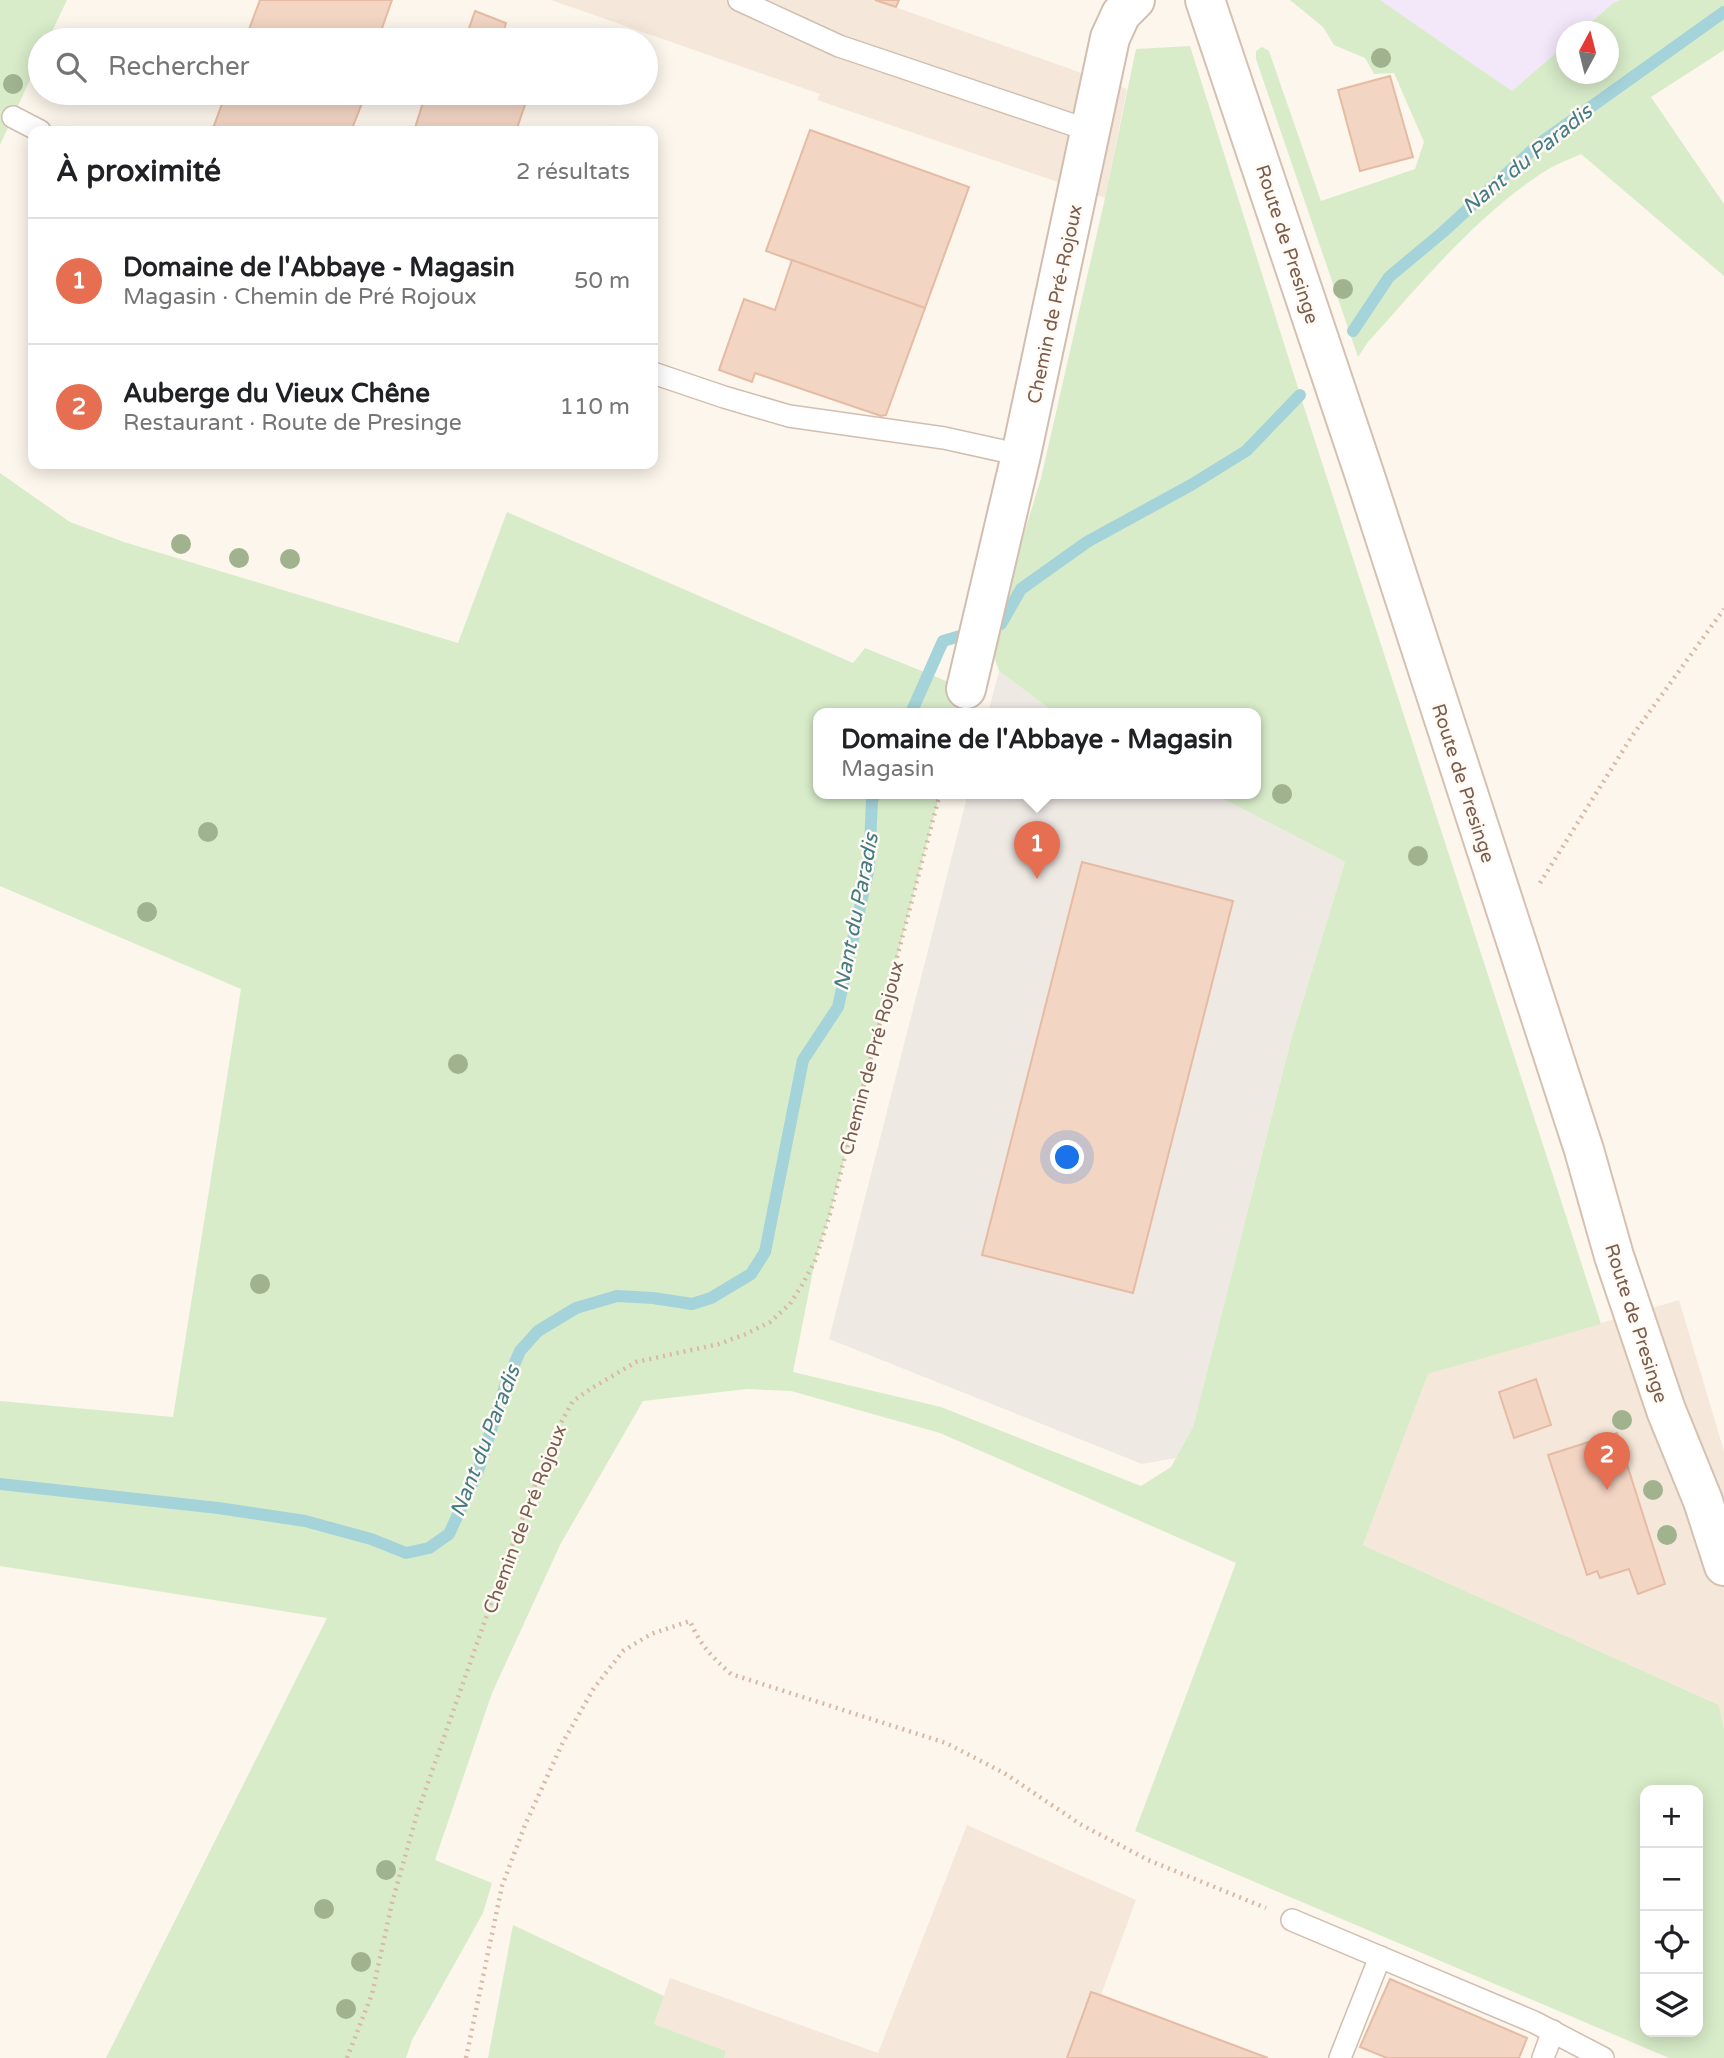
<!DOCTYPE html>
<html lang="fr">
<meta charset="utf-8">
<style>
:root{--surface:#fff;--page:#f6f6f6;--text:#202124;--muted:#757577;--line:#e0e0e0;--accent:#e76f51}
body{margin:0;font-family:"Varela Round",sans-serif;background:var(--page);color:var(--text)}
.controls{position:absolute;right:21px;bottom:21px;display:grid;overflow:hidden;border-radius:14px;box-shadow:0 4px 18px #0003}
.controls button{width:63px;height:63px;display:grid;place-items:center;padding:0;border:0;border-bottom:2px solid var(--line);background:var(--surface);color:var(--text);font:35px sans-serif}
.compass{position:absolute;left:1556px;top:21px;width:63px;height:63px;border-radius:50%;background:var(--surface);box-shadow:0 4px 18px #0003;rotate:7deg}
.you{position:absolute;left:1068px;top:1158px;width:24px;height:24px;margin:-18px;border:5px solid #fff;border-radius:50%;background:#1a73e8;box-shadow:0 0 0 10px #1a73e833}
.badge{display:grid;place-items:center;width:46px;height:46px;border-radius:50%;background:var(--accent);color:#fff;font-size:23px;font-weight:700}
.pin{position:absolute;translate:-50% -58px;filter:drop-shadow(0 2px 4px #0008)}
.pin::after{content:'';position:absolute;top:37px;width:24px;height:21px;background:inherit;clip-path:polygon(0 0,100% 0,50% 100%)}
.popup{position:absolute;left:813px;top:708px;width:448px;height:91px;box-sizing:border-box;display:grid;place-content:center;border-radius:14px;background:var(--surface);filter:drop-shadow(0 2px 5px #0005);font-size:23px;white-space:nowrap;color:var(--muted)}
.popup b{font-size:26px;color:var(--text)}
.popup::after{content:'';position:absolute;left:50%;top:100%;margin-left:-14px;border:14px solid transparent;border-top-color:var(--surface)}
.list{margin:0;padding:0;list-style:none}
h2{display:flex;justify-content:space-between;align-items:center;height:91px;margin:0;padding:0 28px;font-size:30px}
h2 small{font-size:23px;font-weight:400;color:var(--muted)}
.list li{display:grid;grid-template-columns:46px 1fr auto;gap:21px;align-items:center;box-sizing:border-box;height:126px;padding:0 28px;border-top:2px solid var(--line)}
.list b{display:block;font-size:26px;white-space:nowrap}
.list p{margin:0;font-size:23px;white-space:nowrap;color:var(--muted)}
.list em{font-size:23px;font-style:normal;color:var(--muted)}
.icon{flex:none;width:38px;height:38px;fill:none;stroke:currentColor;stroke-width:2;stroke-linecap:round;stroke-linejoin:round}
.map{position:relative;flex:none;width:1724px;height:2058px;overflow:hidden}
.search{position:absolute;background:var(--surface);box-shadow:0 4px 18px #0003;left:28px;top:28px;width:630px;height:77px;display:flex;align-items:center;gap:18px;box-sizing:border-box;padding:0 24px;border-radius:38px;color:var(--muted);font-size:26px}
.panel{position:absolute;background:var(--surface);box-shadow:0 4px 18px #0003;left:28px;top:126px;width:630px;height:343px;border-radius:14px}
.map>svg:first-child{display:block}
</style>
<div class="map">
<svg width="1724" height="2058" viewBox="0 0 1724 2058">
<rect width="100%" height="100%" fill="#fdf6ec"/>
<g fill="#f5e8da">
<polygon points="551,0 875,0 1127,89 1105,198 817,100 820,94"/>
<polygon points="1679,1300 1724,1451 1724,1729 1719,1705 1363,1545 1428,1374"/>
<polygon points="967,1825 1136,1900 1101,1995 1268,2058 724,2058 726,2051 654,2024 670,1978 878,2053"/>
</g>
<g fill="#efe9e4" fill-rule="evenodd">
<polygon points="999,671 1055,713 988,713"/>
<path d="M968,793H1212L1345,862L1291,1040L1193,1427L1176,1458L1142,1464L829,1339ZM1082,862L1233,901L1133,1293L982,1255Z"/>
</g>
<polygon fill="#f3e8fa" points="1380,0 1620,0 1613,3 1581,31 1566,32 1566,44 1512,91"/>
<g fill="#d8ecc9" fill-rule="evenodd">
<polygon points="0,0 67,0 48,40 40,40 40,58 0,145"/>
<path d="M1290,0H1380L1512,91L1566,44V74H1608V32L1581,31L1613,3L1620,0H1724V50L1651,97L1724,204V276L1581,154C1568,160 1554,165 1542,173C1474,218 1422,282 1368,342L1358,357L1256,59V51L1262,47L1269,51L1321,201L1415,169L1424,142L1394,73L1374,74L1365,58L1334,45L1323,27Z"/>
<path d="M1190,46L1305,410L1601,1324L1428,1374L1363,1545L1719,1705L1724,1729V2058H1669L1135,1831L1236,1563L940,1433L791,1391L747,1389L643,1401L560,1545L492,1693L435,1860L492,1883L483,1913L412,2040L406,2058H106L327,1618L0,1566V1401L173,1417L241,989L0,886V473L70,522L124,542L458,643L507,512L853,663L865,648L966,689L960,713H818V793H940L830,1214L815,1261L793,1372L941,1407L1141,1486L1171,1467L1193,1427L1291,1040L1345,862L1212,793H1256V713H1055L999,671L990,645L1041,478L1105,198L1136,49ZM1645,1790H1698V2032H1645Z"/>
<polygon points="513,1925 664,1996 654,2024 726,2051 724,2058 488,2058"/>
</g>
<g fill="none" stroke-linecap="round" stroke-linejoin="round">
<g stroke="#a5d3da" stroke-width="12">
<polyline points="1353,331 1389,277 1443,232 1539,144 1724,12"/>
<polyline points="911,713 943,641 1001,624 1021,589 1087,542 1191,485 1246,451 1300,395"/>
<polyline points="0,1484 218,1508 305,1521 371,1539 406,1553 429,1548 449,1534 478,1471 506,1383 520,1351 538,1331 576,1308 617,1296 653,1298 692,1304 711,1298 751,1274 765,1252 803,1060 838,1007 869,867 872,800 876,793"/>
</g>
</g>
<g fill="#f3d5c3" stroke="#e6bba3" stroke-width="2">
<polygon points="260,0 392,0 381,31 390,34 388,40 245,40"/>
<polygon points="875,0 899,0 896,7"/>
<polygon points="475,11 506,23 502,36 514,40 465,40"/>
<polygon points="1390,76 1413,157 1360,171 1338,90"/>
<polygon points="226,93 366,93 351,131 212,131"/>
<polygon points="426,93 529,93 516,131 414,131"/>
<polygon points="810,130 969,187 925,308 766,251"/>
<polygon points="792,260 925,308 886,415 881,416 755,373 752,382 719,370 744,299 775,310"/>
<polygon points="1082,862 1233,901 1133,1293 982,1255"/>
<polygon points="1536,1379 1551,1425 1514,1438 1499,1392"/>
<polygon points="1617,1433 1665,1584 1638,1594 1629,1569 1600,1578 1597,1571 1587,1575 1548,1455"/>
<polygon points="1390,1979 1527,2038 1519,2058 1387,2058 1360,2047"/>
<polygon points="1091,1992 1100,1995 1268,2058 1067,2058"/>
</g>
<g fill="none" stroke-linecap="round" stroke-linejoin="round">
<defs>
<g id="lane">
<polyline points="739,0 839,46 1091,131"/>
<polyline points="13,117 40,131"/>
<polyline points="653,373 724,397 789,416 944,438 1021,455"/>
<polyline points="1292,1920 1534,2022 1603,2058"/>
<polyline points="1340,2058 1380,1957"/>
<polyline points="1543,2058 1553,2031"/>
</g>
<polyline id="street" points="966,689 1021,455 1110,38 1121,14 1135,0"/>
<polyline id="secondary" points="1205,0 1365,476 1584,1150 1614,1256 1666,1410 1703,1501 1724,1566"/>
</defs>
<use href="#lane" stroke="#d1beb0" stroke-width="24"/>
<use href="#street" stroke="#d1beb0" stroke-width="42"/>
<use href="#secondary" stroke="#d6c0b0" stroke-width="42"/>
<g stroke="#d9b8a5" stroke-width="4.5" stroke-dasharray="2 5" stroke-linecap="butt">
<polyline points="1540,883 1632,736 1724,609"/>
<polyline points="347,2058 372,1994 392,1903 417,1814 501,1575 554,1435 573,1401 592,1388 636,1362 719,1344 746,1334 770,1322 790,1304 802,1285 815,1261 830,1214 940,793"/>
<path d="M466,2058L502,1886L525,1825L563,1742L594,1688L623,1651L651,1634L690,1621C700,1645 712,1657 731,1674L946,1743L1004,1773L1080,1824L1148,1860L1266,1908"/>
</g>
<use href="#lane" stroke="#fff" stroke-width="21"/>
<use href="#street" stroke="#fff" stroke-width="38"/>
<use href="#secondary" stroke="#fff" stroke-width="38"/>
</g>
<g fill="#a0b28e">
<circle cx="1381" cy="58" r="10"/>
<circle cx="13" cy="84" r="10"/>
<circle cx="1343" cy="289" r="10"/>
<circle cx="181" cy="544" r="10"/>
<circle cx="239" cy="558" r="10"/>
<circle cx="290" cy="559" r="10"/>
<circle cx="1282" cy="794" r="10"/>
<circle cx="208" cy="832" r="10"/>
<circle cx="1418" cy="856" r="10"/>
<circle cx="147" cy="912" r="10"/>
<circle cx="458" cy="1064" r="10"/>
<circle cx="260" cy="1284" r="10"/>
<circle cx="1622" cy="1420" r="10"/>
<circle cx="1653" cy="1490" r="10"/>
<circle cx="1667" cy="1535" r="10"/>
<circle cx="386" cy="1870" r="10"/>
<circle cx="324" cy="1909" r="10"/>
<circle cx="361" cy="1962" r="10"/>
<circle cx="346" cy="2009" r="10"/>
</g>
<g text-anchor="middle" stroke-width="5" stroke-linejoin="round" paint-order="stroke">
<g font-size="19" fill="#7a5c4d" stroke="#fffaf3">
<text transform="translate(1288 244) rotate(72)" y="7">Route de Presinge</text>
<text transform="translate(1054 304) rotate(-78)" y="7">Chemin de Pré-Rojoux</text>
<text transform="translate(1464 783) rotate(72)" y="7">Route de Presinge</text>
<text transform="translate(871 1058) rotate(-75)" y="7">Chemin de Pré Rojoux</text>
<text transform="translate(1637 1323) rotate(72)" y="7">Route de Presinge</text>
<text transform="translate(524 1519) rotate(-69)" y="7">Chemin de Pré Rojoux</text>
</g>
<g font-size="21" font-style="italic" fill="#437c86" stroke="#fffaf3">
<text transform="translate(1527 159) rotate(-39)" y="7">Nant du Paradis</text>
<text transform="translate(856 912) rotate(-79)" y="7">Nant du Paradis</text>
<text transform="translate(485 1441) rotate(-69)" y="7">Nant du Paradis</text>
</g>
</g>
</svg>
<div class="controls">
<button>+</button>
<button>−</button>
<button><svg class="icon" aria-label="locate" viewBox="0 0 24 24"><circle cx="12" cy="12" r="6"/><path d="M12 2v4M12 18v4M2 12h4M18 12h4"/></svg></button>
<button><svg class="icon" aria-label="layers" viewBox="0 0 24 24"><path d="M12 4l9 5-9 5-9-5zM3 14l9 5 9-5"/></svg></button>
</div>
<svg class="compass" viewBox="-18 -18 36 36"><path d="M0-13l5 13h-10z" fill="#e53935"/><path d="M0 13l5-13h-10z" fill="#757577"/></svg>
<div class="you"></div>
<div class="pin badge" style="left:1037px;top:879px">1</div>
<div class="popup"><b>Domaine de l'Abbaye - Magasin</b>Magasin</div>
<div class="pin badge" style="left:1607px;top:1490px">2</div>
<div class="search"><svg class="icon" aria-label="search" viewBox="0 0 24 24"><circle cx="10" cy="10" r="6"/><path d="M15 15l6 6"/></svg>Rechercher</div>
<section class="panel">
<h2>À proximité<small>2 résultats</small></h2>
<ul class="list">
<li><span class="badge">1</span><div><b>Domaine de l'Abbaye - Magasin</b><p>Magasin · Chemin de Pré Rojoux</p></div><em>50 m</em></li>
<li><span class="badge">2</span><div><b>Auberge du Vieux Chêne</b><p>Restaurant · Route de Presinge</p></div><em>110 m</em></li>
</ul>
</section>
</div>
